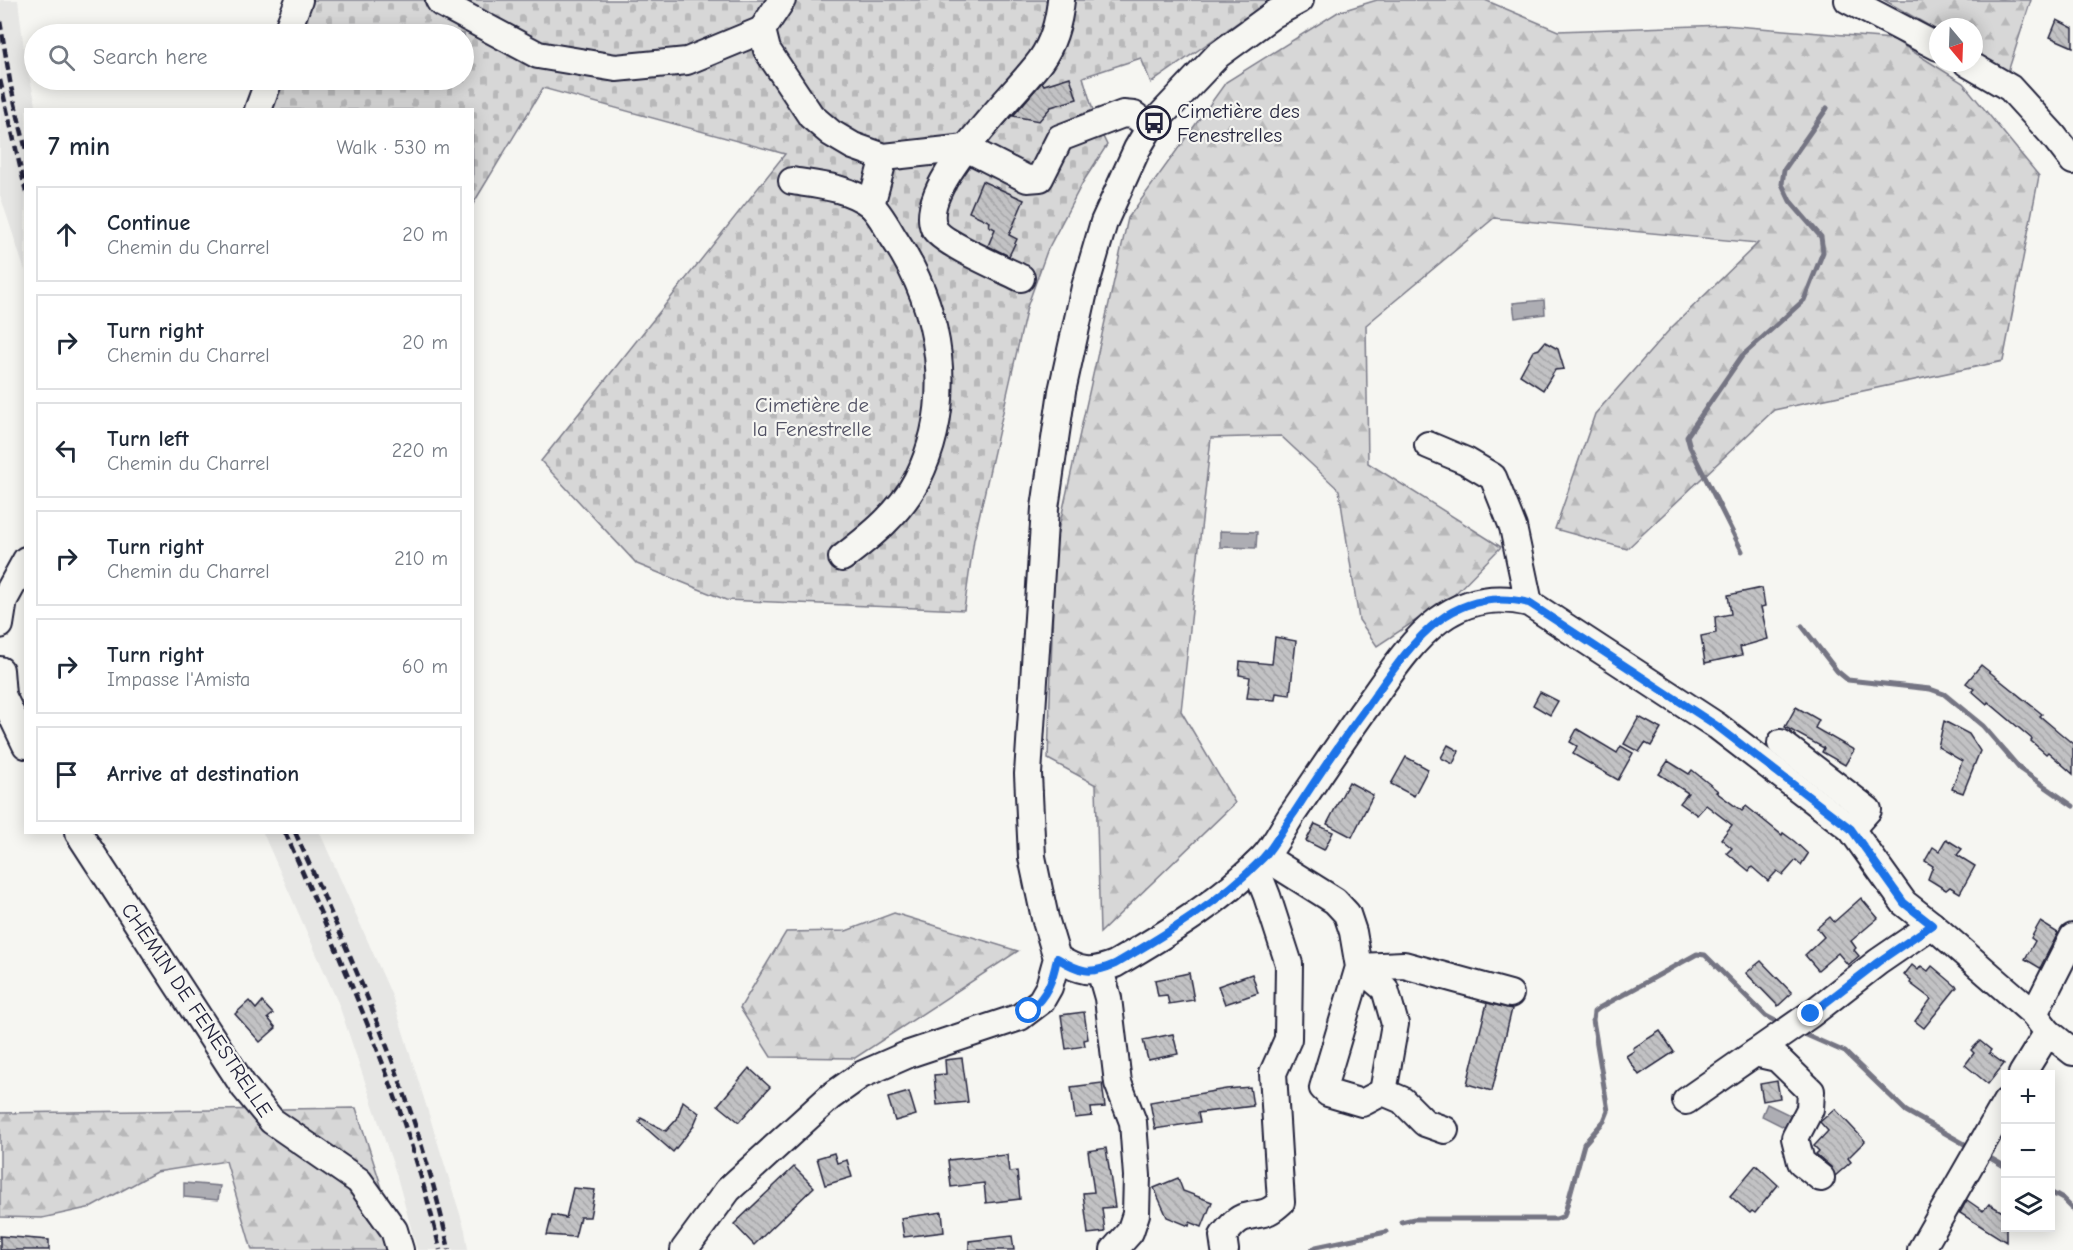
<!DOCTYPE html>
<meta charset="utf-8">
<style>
:root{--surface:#fff;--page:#f6f6f7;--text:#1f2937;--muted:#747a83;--line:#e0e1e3}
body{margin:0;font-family:"Comic Neue",sans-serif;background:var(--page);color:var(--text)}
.controls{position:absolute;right:18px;bottom:18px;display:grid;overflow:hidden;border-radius:0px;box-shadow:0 3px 15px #0003}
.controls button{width:54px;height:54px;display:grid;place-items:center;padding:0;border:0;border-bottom:2px solid var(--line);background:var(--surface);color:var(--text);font:30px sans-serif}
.compass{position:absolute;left:1929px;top:18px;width:54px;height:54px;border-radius:50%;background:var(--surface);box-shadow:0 3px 15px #0003;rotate:161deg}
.stop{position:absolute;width:18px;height:18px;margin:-14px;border:4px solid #1a73e8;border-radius:50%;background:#fff}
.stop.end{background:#1a73e8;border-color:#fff;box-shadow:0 2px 6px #0008}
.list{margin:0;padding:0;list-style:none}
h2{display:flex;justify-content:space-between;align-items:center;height:78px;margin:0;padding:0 24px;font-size:26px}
h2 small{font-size:20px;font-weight:400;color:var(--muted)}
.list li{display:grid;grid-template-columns:39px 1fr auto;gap:18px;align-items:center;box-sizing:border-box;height:96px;margin:0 12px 12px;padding:0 12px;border:2px solid var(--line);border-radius:0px}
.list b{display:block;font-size:22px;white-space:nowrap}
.list p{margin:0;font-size:20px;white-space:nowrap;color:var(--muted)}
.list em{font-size:20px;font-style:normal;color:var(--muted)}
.icon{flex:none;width:33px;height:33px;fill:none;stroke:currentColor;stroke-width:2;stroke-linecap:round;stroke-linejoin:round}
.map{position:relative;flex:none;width:2073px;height:1250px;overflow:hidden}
.search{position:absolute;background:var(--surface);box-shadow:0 3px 15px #0003;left:24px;top:24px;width:450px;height:66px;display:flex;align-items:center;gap:15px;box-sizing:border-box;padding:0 21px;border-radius:33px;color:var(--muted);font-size:22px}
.panel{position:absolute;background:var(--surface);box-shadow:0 3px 15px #0003;left:24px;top:108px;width:450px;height:726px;border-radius:0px}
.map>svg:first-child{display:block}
</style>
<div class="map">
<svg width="2073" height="1250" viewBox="0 0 2073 1250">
<defs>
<pattern id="forest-firs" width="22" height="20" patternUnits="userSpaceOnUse" patternTransform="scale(1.5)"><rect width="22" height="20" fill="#d7d7d7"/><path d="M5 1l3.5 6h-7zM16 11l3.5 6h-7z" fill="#b8b8b9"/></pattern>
<pattern id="cemetery-stones" width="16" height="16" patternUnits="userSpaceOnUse" patternTransform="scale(1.5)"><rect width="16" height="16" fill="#d7d7d7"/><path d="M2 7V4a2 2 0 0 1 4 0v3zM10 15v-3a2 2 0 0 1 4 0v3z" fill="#b8b8b9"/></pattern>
<pattern id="building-back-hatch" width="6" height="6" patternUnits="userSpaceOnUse" patternTransform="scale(1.5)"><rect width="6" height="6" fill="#c2c2c4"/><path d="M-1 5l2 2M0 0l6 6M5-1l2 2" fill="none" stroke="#a6a6a9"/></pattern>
</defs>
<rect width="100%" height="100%" fill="#f6f6f2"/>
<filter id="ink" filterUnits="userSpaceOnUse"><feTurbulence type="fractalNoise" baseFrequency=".0167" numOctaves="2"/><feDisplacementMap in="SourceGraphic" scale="12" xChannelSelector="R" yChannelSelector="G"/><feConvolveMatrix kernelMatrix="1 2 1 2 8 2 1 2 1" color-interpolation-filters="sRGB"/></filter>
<g filter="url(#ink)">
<g fill="#e6e6e4">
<polygon points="0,0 18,0 25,57 37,109 26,110 25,271 0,195"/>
<polygon points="263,833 320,833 392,996 465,1230 468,1250 417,1250 396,1173 339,1005"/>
</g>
<g fill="url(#forest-firs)" stroke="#7c7c89" stroke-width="1.5">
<polygon points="1377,0 1485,0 1558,31 1724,25 1893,39 1963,83 2039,176 2003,361 1774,410 1627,549 1555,529 1595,414 1671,328 1758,243 1494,218 1366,325 1368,463 1501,547 1453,596 1377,646 1359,620 1339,490 1281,436 1211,438 1181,711 1235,803 1100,933 1096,785 1048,759 1055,545 1128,218 1226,82 1338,12"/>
<polygon points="1884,0 2031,0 2008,72 1974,52 1974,27 1938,27 1938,31"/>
<polygon points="894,913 1018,951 855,1058 771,1057 740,1008 786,932 846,931"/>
<polygon points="356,1108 402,1250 252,1250 226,1161 156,1172 92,1207 42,1218 0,1217 0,1113"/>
</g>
<polygon fill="url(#cemetery-stones)" stroke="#7c7c89" stroke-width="1.5" points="313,0 1270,0 1151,83 1141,58 1083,77 1097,124 1107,145 1083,182 1047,251 1027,307 974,539 964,610 726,600 637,564 541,461 785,154 543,88 473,204 472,110 270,110 282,80 464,80 464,34 300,34"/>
<g fill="#adadb3" stroke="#757583" stroke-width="1.5">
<polygon points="1544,300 1545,314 1515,318 1513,303"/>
<polygon points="1220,531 1257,532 1256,548 1220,547"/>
<polygon points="1767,1104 1792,1116 1786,1128 1762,1116"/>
<polygon points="184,1183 220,1186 218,1200 184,1197"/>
</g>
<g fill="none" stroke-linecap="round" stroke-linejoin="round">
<g stroke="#757583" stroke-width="5">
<polyline points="1742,551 1690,447 1687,436 1742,356 1804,300 1823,252 1821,237 1790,201 1782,184 1784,170 1827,108"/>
<polyline points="1802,626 1837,671 1848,680 1930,689 1944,694 1983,726 2020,769 2073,806"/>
<polyline points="1802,1033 1845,1052 1906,1111 1968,1146"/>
<polyline points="1983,1154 2006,1167"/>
<polyline points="2050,1192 2063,1199 2073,1209"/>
<polyline points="1401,1222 1414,1219 1556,1219 1564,1216 1584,1144 1604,1121 1608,1111 1593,1020 1594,1012 1599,1008 1697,954 1705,955 1766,1016 1781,1024"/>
<polyline points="1312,1250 1316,1247 1386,1232"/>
</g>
</g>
<g fill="url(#building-back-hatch)" stroke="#22223b" stroke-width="1.5">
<polygon points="2057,20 2073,28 2073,47 2050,37"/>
<polygon points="1070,77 1077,99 1051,107 1039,121 1013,116 1042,82 1044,85"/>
<polygon points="982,181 1024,200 1009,235 1017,239 1009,256 988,246 995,229 989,226 990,222 969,212"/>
<polygon points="1545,342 1558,349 1564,369 1555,370 1543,390 1520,375 1533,351 1539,349"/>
<polygon points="1762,588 1765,606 1761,607 1768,639 1740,647 1742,655 1705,663 1701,636 1716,633 1715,617 1731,614 1728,595"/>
<polygon points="1275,637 1296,641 1290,695 1276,693 1275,700 1247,698 1250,677 1239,675 1240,661 1272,664"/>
<polygon points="1981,665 2042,714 2040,716 2073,744 2073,774 2048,752 2046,754 2031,741 2032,739 1988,702 1987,704 1972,691 1974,689 1966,683"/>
<polygon points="1540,692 1558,701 1550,715 1533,705"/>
<polygon points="1796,707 1819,720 1815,728 1854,750 1845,765 1822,752 1824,748 1785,727"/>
<polygon points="1639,717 1661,729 1651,746 1645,743 1639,752 1624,744"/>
<polygon points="1944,721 1969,734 1980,751 1963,793 1952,789 1962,761 1938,747"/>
<polygon points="1577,729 1617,753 1621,746 1633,753 1618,780 1573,754 1577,746 1570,742"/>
<polygon points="1448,745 1459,751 1453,764 1441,758"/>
<polygon points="1406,757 1428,769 1414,796 1391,784"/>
<polygon points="1668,761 1689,774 1692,770 1718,791 1716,792 1742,811 1746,806 1782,835 1783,833 1794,841 1808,854 1801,865 1796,860 1783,875 1777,871 1768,881 1752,867 1749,871 1727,853 1732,848 1721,839 1732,825 1706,805 1697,815 1680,803 1688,793 1659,774"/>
<polygon points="1349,782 1373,795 1352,837 1327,824"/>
<polygon points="1315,824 1333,832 1324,850 1306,841"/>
<polygon points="1946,839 1962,849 1957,855 1975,866 1960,893 1950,887 1946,890 1928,879 1933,866 1925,861 1933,847 1939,851"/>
<polygon points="1861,898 1878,918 1851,941 1856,948 1854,950 1859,956 1848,965 1838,953 1818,970 1805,955 1824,937 1817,928 1830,917 1834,922"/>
<polygon points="2040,922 2058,933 2040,968 2025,959 2035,941 2031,938"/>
<polygon points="1761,961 1792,993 1778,1006 1746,973"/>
<polygon points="1912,965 1918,970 1921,966 1928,971 1932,966 1957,987 1924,1028 1915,1021 1931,999 1910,983 1911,981 1904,975"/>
<polygon points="1189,973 1194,1000 1169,1004 1167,995 1158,996 1155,980"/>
<polygon points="1252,974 1258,993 1225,1004 1218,986"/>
<polygon points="249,1001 256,1009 262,1002 273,1014 268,1018 276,1028 260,1042 235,1014"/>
<polygon points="1487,1003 1512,1009 1492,1091 1467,1084"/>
<polygon points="1084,1012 1088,1039 1084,1040 1085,1046 1066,1049 1061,1015"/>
<polygon points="1660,1031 1674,1052 1639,1075 1626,1056 1634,1051 1633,1048"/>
<polygon points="1173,1034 1178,1054 1148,1060 1143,1040"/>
<polygon points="1980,1041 1991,1050 1989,1053 2004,1064 1988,1084 1965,1065 1974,1053 1971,1050"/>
<polygon points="962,1058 968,1102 937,1105 934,1075 946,1074 945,1060"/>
<polygon points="749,1068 770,1087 739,1122 718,1105"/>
<polygon points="1777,1081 1780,1098 1763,1101 1760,1084"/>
<polygon points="1102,1083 1105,1107 1091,1108 1092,1116 1075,1118 1071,1087"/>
<polygon points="1250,1087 1253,1106 1198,1113 1200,1122 1155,1129 1150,1102 1226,1089"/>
<polygon points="909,1092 916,1115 895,1121 888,1098"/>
<polygon points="683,1101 699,1113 693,1127 673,1152 639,1122 641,1118 666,1131 677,1119"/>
<polygon points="1835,1109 1865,1141 1848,1158 1851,1162 1835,1176 1831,1167 1816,1154 1819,1151 1814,1146 1828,1131 1820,1122 1821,1121"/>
<polygon points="1106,1148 1115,1207 1102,1208 1105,1232 1088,1234 1083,1193 1094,1192 1088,1151"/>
<polygon points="834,1153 837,1163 847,1160 852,1177 825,1185 817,1158"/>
<polygon points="995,1155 996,1156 1007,1155 1009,1172 1017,1171 1020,1199 986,1203 984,1183 951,1187 948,1160"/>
<polygon points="1756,1165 1778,1185 1755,1213 1752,1211 1750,1213 1730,1196"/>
<polygon points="794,1167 814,1187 754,1245 734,1224"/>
<polygon points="1178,1178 1183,1191 1212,1202 1202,1227 1190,1222 1189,1226 1167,1217 1154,1188"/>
<polygon points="573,1188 595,1190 590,1217 580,1217 575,1237 547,1235 552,1215 566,1218"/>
<polygon points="1967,1200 1983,1211 1989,1204 2006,1214 2006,1242 1960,1213"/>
<polygon points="942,1212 944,1232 904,1237 901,1218"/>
<polygon points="0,1236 49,1240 49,1250 0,1250"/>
<polygon points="1012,1236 1014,1250 969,1250 969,1241"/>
</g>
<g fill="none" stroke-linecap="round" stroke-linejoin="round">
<defs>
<g id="minor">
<polyline points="439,0 441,3 538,55 616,68 687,61 762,30"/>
<polyline points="782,0 762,30 767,50 811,116 831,133 853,146 884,157 966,148 1027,179 1040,178 1060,138 1123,114 1134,115 1150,127"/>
<polyline points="1848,0 1938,47"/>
<polyline points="286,34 299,0"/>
<polyline points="1967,63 2010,88 2052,134 2073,161"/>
<polyline points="258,110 269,80"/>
<path d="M792,181C818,185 847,187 870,204C879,212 887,227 893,237C942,309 956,401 917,480C900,513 871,536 842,558"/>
<polyline points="871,205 884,157"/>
<path d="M1021,278C1005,270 940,242 934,228C916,185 1017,94 1041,60C1053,43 1059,21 1061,0"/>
<polyline points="1428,445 1466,461 1493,477 1513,527 1529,603"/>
<polyline points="0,625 4,600 26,560"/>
<polyline points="0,670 2,695 26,745"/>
<polyline points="1781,743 1868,810 1851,829"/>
<polyline points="78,832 244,1087 272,1121 359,1181 394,1230 400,1250"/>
<polyline points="1265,857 1335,901 1347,914 1353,932 1359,967 1323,1088 1328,1093 1362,1103 1383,1092 1402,1100 1425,1123 1445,1130"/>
<path d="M1057,958C1080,972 1090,974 1115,964C1168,933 1220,902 1263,858C1274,847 1282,830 1291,816C1316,780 1340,743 1366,707C1408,649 1445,583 1529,603L1717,726L1851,829L1904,903L1932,925L2034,1014L2048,1032L2073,1052"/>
<polyline points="1359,967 1404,965 1510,994"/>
<polyline points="1359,967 1385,989 1395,1024 1383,1092"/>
<polyline points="1100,970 1108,998 1118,1083 1133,1122 1137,1176 1136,1214 1130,1232 1114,1250"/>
<polyline points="2034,1014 2073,937"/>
<polyline points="1755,1053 1777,1058 1811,1091 1810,1109 1795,1138 1801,1162 1821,1178"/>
<polyline points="2022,1074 2048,1032"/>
<polyline points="1686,1101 1811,1014 1878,962 1932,925"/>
<polyline points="684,1250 728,1190 830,1097 861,1075 909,1054 1020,1017 1041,1001 1049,987 1057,958 1045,918 1032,857 1028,774 1045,508 1062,391 1085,287 1104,222 1137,149 1150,127 1218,55 1274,14 1300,0"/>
<path d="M1225,1250L1223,1236C1229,1229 1236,1219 1245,1217C1263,1212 1266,1216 1281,1202L1273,1073L1288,1039L1289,964L1267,896L1255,866"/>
<polyline points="1921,1250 2006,1102"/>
</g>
</defs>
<use href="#minor" stroke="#22223b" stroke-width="30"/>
<use href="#minor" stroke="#f6f6f2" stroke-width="26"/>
<g stroke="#22223b" stroke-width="4.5" stroke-dasharray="9 4.5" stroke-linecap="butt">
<polyline points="0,21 11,87 26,150"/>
<polyline points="0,80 26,192"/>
<path d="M285,832C346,971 406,1101 440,1250"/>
<path d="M295,832C356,969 418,1103 449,1250"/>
</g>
</g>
</g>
<g fill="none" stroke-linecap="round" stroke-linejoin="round" filter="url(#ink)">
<path stroke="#1a73e8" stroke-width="8" d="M1029,1011C1047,996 1053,980 1057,958C1080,972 1090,975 1115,964C1168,933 1220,902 1263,858C1275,845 1284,827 1294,813C1318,776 1343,739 1369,704C1410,646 1447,584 1529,603L1717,726L1851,829L1904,903L1932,925L1878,962L1811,1014"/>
</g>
<defs>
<symbol id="bus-ring" viewBox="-11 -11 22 22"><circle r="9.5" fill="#f6f6f2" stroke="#22223b" stroke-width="1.5"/><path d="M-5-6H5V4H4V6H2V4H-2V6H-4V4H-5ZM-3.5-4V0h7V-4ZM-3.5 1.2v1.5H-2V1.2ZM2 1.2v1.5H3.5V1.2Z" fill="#22223b"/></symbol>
</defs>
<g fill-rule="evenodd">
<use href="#bus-ring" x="1135" y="104" width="38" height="38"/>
</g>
<g text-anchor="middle" stroke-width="4.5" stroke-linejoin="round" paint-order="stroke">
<g font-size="21" fill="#22223b" stroke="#f6f6f2" text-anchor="start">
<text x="1177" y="118">Cimetière des<tspan x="1177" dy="24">Fenestrelles</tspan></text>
</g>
<g font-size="21" fill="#4f4f62" stroke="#f6f6f2">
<text x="812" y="412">Cimetière de<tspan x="812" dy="24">la Fenestrelle</tspan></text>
</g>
<g font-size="21" fill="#22223b" stroke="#f6f6f2">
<text transform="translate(197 1010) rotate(56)" y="7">CHEMIN DE FENESTRELLE</text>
</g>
</g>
</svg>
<div class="controls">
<button>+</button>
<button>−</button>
<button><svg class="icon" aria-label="layers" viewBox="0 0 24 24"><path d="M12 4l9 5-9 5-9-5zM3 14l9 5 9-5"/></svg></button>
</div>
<svg class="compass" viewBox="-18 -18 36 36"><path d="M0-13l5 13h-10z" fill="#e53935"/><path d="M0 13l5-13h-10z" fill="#747a83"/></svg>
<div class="stop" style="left:1029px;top:1011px"></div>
<div class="stop end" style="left:1811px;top:1014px"></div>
<div class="search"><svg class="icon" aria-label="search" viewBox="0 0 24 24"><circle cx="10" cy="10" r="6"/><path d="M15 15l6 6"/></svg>Search here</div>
<section class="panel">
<h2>7 min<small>Walk · 530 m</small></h2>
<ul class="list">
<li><svg class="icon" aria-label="ahead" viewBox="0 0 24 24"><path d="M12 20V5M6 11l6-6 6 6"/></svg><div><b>Continue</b><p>Chemin du Charrel</p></div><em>20 m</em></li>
<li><svg class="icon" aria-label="right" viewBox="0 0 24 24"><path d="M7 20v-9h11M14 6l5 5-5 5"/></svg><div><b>Turn right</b><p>Chemin du Charrel</p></div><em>20 m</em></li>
<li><svg class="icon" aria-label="left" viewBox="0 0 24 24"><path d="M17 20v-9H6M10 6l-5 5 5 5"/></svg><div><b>Turn left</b><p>Chemin du Charrel</p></div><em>220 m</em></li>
<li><svg class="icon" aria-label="right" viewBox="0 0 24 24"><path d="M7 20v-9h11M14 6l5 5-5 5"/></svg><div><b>Turn right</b><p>Chemin du Charrel</p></div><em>210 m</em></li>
<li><svg class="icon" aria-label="right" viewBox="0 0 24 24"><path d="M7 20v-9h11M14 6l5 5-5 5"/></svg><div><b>Turn right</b><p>Impasse l'Amista</p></div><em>60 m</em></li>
<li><svg class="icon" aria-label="arrive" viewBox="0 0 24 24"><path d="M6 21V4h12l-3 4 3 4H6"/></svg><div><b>Arrive at destination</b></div></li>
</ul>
</section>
</div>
